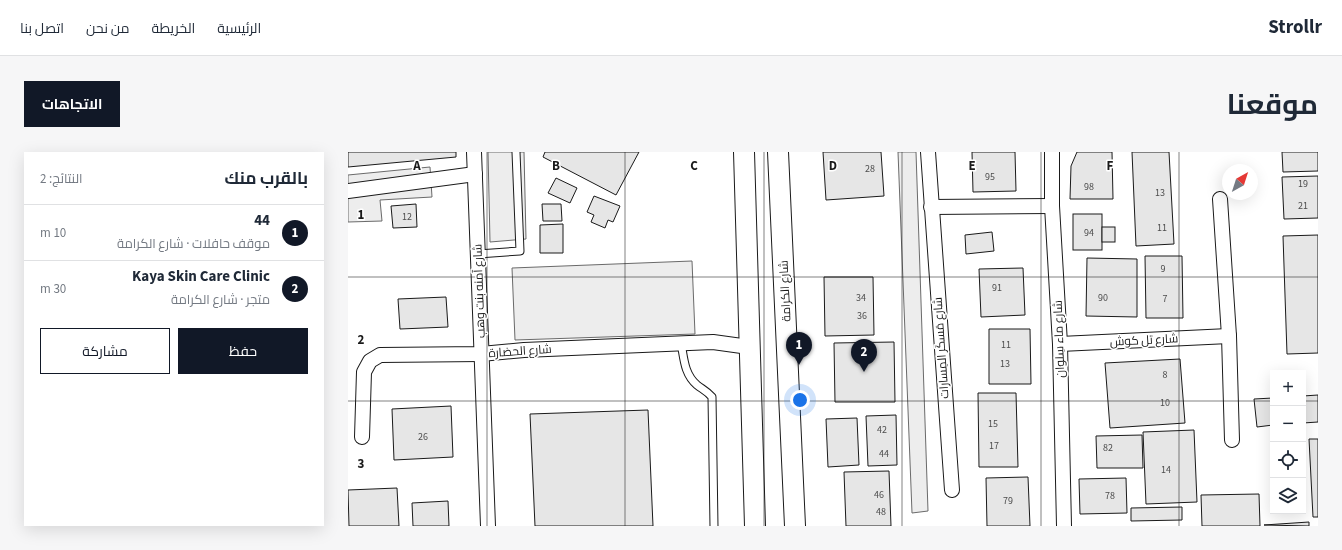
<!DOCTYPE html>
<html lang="ar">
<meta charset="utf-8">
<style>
:root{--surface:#fff;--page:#f6f6f7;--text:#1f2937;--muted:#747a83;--line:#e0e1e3;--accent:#111827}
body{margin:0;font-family:"Source Sans 3",Cairo,sans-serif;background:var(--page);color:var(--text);direction:rtl}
.controls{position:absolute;right:12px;bottom:12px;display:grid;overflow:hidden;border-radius:0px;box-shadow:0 4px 16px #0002}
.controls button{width:36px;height:36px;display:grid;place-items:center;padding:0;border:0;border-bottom:1px solid var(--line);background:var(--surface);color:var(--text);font:20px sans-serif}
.compass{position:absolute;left:874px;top:12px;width:36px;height:36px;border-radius:50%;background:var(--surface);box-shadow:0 4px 16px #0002;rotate:39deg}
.you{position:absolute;left:452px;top:248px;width:14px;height:14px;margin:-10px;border:3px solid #fff;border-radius:50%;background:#1a73e8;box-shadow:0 0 0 6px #1a73e833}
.badge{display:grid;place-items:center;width:26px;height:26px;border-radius:50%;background:var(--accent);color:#fff;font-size:13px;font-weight:700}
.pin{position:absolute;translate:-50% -33px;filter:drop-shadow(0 1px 2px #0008)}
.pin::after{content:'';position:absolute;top:21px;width:14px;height:12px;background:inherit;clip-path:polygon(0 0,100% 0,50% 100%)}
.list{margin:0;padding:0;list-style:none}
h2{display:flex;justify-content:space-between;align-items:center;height:52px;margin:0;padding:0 16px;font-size:17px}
h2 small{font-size:13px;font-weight:400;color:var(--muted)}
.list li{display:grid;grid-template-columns:26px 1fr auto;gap:12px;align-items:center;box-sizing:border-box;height:56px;padding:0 16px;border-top:1px solid var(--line)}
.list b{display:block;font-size:15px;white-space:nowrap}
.list p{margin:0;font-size:13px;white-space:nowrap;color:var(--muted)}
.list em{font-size:13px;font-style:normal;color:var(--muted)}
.actions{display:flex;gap:8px;padding:12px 16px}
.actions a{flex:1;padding:9px 0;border:1px solid var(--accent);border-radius:0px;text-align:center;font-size:14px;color:var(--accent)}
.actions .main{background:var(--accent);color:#fff}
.icon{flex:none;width:22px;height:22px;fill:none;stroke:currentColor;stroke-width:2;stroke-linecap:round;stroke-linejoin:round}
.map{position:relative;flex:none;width:970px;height:374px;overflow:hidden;direction:ltr;border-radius:0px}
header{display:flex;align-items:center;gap:24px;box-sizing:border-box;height:56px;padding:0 20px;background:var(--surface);border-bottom:1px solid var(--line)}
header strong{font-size:19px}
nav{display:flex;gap:22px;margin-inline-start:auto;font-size:14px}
.intro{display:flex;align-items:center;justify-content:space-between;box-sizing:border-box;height:96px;padding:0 24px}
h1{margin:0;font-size:28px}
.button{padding:10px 18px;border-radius:0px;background:var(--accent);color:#fff;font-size:14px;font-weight:700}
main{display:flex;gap:24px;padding:0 24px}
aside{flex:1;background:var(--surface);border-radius:0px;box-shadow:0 4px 16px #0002}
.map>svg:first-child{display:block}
</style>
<header>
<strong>Strollr</strong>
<nav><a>الرئيسية</a><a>الخريطة</a><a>من نحن</a><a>اتصل بنا</a></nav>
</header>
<div class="intro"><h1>موقعنا</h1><a class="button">الاتجاهات</a></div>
<main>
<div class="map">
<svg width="970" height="374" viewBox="0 0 970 374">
<rect width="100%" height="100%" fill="#fff"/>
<g fill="#ededed" stroke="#6a6a6a">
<polygon points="140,0 176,0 178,87 142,90"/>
<polygon points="550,0 568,0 580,359 564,361"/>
<polygon points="82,15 84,45 32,48 34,69 0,70 0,23"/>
<polygon points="344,109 347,182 167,188 164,116"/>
</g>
<g fill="#e6e6e6" stroke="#1a1a1a">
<polygon points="0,0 108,0 108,5 0,15"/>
<polygon points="197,0 291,0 268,43 195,5"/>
<polygon points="475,0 533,0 536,44 478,48"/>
<polygon points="624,0 667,0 668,39 625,40"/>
<polygon points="729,0 764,0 765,47 722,47 723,14"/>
<polygon points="784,0 821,0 826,92 788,94"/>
<polygon points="934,0 970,0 970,19 935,20"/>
<polygon points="970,24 970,66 936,67 934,25"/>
<polygon points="208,26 229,36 222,51 200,41"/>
<polygon points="246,44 272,54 265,70 260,68 257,76 243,70 246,63 239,60"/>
<polygon points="68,52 69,75 45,76 43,54"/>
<polygon points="194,52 213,52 214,69 195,69"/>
<rect x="725" y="62" width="29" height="36"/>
<polygon points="215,72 215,101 192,101 192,73"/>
<rect x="754" y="75" width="13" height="15"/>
<polygon points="644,80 646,99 618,102 617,83"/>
<polygon points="970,83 970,201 939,202 935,84"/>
<polygon points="797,104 834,104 835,166 798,166"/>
<polygon points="739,106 789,107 789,165 738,164"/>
<polygon points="675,116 677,163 633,165 631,117"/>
<polygon points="476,125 525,125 526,183 477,184"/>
<polygon points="98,145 100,175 52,177 50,147"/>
<polygon points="641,177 682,177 683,232 641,232"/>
<polygon points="546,190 547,250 487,250 486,191"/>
<polygon points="832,207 837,271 762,276 757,211"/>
<polygon points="630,241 668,241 670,315 631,315"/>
<polygon points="970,243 970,270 955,271 955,244"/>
<polygon points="925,246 925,273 909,275 906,247"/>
<polygon points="103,254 105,305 46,308 44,257"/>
<polygon points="300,258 305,374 187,374 182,262"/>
<polygon points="548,263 549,313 520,314 518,264"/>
<polygon points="509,266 511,313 480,315 478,267"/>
<polygon points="846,278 849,350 798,352 795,280"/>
<polygon points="794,283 795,316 749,316 748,284"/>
<polygon points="961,287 970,287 970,365 965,365"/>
<polygon points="541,319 543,374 498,374 496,320"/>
<polygon points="680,325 682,374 639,374 638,326"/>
<polygon points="778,326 779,361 732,362 731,327"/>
<polygon points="49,336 51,374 1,374 0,338"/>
<polygon points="911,342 912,374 854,374 853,343"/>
<polygon points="100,349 101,374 65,374 64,351"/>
<polygon points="834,355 834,368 783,369 783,356"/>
<polygon points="961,370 961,374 916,373"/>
</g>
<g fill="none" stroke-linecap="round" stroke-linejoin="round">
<defs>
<g id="lane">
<polyline points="130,102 172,99 168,0"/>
<path d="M333,191C336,206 336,222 349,233C354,237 359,239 364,245L366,374"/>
</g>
<g id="street">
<polyline points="126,0 140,374"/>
<polyline points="580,0 604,338"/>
<polyline points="704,0 704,54 712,192 716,374"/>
<polyline points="0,39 127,22"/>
<polyline points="872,47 881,184 884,288"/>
<polyline points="583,55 704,54"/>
<polyline points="712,192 881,184"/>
<polyline points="14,285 16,220 22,209 32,203 133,202 176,198 365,190 401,195"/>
</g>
<g id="secondary">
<polyline points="396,0 407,374"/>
<polyline points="430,0 447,374"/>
</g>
</defs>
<use href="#lane" stroke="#1a1a1a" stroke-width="9"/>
<use href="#street" stroke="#1a1a1a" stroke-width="16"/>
<use href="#secondary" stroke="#1a1a1a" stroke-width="22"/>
<use href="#lane" stroke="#fff" stroke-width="7"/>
<use href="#street" stroke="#fff" stroke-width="14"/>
<use href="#secondary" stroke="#fff" stroke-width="20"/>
</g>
<path fill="none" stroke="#1a1a1a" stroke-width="1" stroke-opacity="0.55" d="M139,0V374M277,0V374M416,0V374M554,0V374M693,0V374M831,0V374M0,125H970M0,249H925M955,249H970"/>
<g text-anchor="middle" stroke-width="3" stroke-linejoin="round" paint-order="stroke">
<g font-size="10" fill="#4d4d4d">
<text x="522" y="20">28</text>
<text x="642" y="28">95</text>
<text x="955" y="35">19</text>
<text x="741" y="38">98</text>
<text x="812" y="44">13</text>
<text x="955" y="57">21</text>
<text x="59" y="68">12</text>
<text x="814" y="79">11</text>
<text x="741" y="84">94</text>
<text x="815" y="120">9</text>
<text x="649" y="139">91</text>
<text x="513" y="149">34</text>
<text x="755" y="149">90</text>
<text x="817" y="150">7</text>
<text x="514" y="167">36</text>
<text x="658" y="196">11</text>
<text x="657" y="215">13</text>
<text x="817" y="226">8</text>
<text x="817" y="254">10</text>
<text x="645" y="275">15</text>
<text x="534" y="281">42</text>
<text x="75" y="288">26</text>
<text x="646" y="297">17</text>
<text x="760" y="299">82</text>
<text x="536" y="305">44</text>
<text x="818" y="321">14</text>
<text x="531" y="346">46</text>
<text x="762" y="347">78</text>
<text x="660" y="352">79</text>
<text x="533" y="363">48</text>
</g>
<g font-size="12" fill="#1a1a1a" stroke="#fff">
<text transform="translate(131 139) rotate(-92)" y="4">شارع آمنه بنت وهب</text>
<text transform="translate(437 139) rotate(-93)" y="4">شارع الكرامة</text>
<text transform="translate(711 187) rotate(-92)" y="4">شارع ماء سِلوان</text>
<text transform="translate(796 188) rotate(-3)" y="4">شارع تل كوش</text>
<text transform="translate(593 196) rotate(-94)" y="4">شارع مَسكَر المِسارات</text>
<text transform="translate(172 199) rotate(-4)" y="4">شارع الحضارة</text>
</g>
</g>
<g font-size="13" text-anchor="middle" font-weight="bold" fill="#1a1a1a" stroke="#fff" stroke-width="3" stroke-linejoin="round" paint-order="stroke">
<text x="69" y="18">A</text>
<text x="208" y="18">B</text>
<text x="346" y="18">C</text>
<text x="485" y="18">D</text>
<text x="624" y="18">E</text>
<text x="762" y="18">F</text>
<text x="13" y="67">1</text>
<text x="13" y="192">2</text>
<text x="13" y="316">3</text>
</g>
</svg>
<div class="controls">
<button>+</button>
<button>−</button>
<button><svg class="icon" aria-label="locate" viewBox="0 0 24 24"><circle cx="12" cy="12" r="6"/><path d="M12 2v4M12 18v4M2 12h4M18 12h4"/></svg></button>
<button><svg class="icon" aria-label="layers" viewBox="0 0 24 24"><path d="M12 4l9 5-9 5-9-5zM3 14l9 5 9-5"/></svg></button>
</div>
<svg class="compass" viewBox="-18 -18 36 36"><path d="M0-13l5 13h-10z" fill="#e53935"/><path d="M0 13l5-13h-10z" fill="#747a83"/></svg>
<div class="you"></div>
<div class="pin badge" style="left:451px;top:213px">1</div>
<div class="pin badge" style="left:516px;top:220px">2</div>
</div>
<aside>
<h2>بالقرب منك<small>النتائج: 2</small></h2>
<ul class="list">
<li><span class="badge">1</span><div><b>44</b><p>موقف حافلات · شارع الكرامة</p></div><em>10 m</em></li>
<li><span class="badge">2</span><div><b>Kaya Skin Care Clinic</b><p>متجر · شارع الكرامة</p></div><em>30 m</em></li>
</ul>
<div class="actions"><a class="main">حفظ</a><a>مشاركة</a></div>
</aside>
</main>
